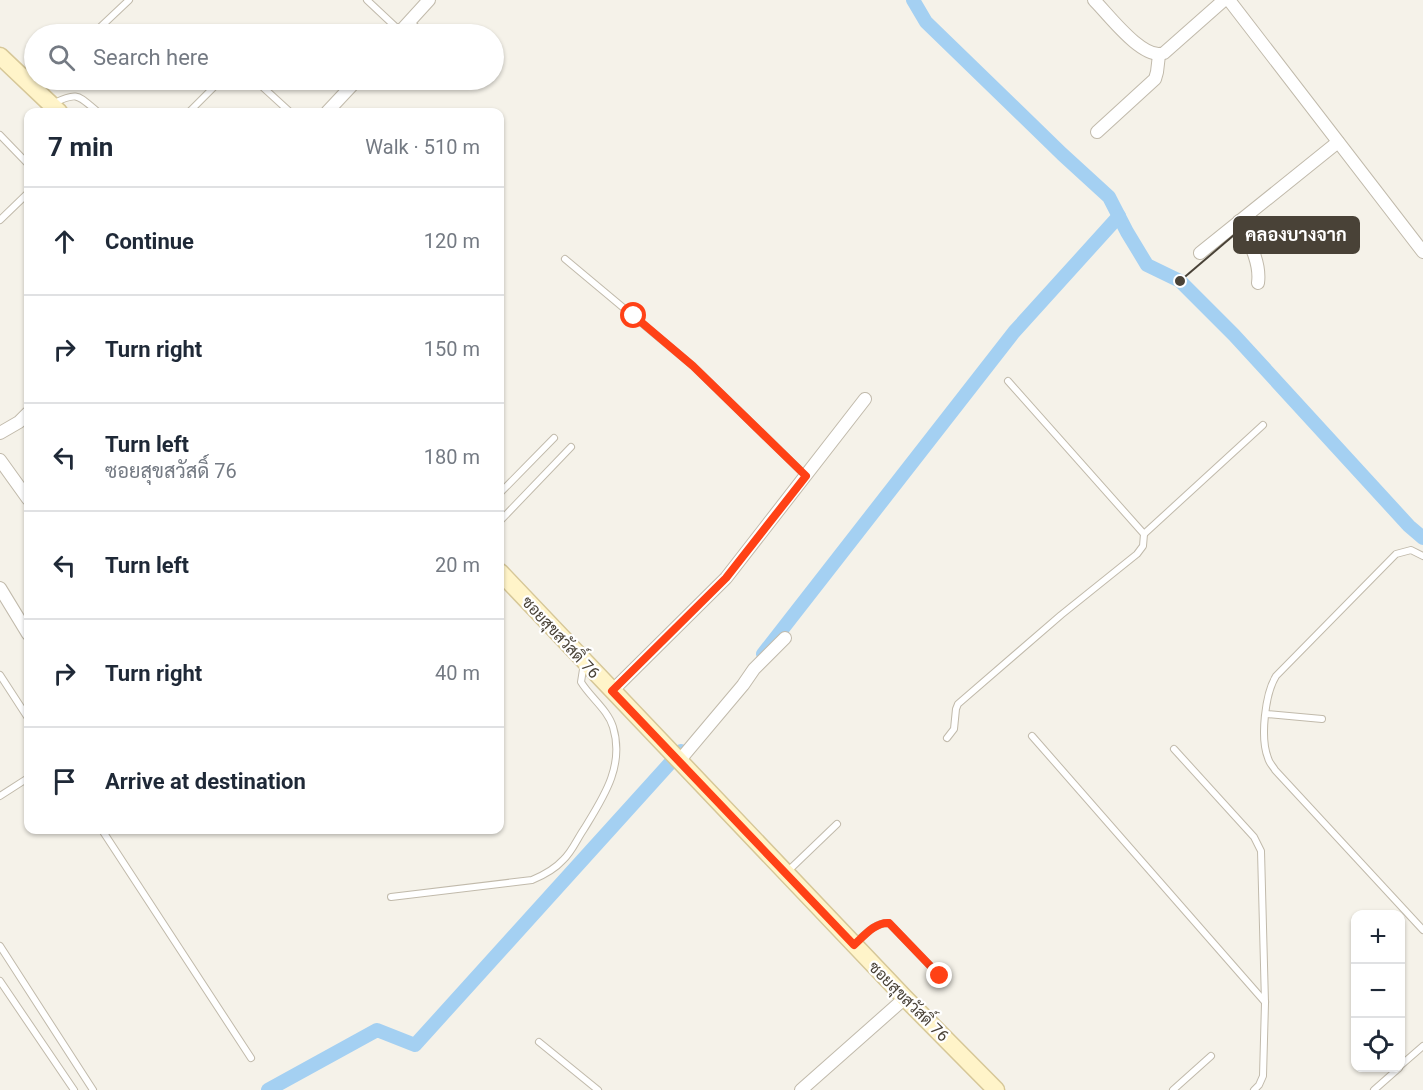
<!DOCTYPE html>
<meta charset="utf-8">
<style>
:root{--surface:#fff;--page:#f2f2f3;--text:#1f2937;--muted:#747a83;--line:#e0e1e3}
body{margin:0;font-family:Roboto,Sarabun,sans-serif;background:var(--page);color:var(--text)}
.controls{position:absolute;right:18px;bottom:18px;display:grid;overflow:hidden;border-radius:12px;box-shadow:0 2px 4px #0004}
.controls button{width:54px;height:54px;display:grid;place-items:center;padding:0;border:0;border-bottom:2px solid var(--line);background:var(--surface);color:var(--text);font:30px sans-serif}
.stop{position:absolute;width:18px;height:18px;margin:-14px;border:4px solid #ff4116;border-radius:50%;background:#fff}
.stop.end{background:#ff4116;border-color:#fff;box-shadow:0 2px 6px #0008}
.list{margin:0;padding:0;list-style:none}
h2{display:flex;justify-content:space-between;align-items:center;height:78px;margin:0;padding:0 24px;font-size:26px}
h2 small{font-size:20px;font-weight:400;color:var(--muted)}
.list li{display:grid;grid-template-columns:39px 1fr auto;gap:18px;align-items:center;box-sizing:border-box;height:108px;padding:0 24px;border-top:2px solid var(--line)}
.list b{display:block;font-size:22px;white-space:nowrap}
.list p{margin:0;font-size:20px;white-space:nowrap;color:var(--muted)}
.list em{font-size:20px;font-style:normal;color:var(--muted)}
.icon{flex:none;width:33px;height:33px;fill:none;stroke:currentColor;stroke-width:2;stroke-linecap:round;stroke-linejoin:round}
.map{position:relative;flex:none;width:1423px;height:1090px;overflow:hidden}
.search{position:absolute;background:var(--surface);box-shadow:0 2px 4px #0004;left:24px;top:24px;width:480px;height:66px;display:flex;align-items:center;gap:15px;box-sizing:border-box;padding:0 21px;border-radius:33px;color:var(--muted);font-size:22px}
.panel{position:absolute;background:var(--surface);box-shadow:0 2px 4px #0004;left:24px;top:108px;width:480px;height:726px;border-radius:12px}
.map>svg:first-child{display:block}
</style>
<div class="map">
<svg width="1423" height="1090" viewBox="0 0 1423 1090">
<rect width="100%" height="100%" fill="#f5f2e9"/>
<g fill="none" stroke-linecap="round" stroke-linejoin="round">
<g stroke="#a4d0f2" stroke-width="14">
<polyline points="913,0 926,22 1062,154 1109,197 1127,232 1147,265 1180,281 1234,335 1409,526 1423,538"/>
<polyline points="763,654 1014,332 1119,216"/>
<polyline points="268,1090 377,1030 415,1045 681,751"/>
</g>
<defs>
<g id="lane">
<polyline points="367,0 400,31"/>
<polyline points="410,22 425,34"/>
<polyline points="93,34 129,0"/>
<polyline points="255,80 290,112"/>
<polyline points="33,87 42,80"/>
<path d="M54,103C79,91 78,96 98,112"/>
<polyline points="189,112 221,80"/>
<polyline points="0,135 28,164"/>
<polyline points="0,220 28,193"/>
<polyline points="565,259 693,366 805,475"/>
<polyline points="500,493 554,438"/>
<polyline points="500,521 571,447"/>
<polyline points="1144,534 1263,425"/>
<path d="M1423,556L1411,550L1396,554L1276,676C1265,694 1260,738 1268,758C1269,763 1273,766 1275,770L1423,930"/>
<polyline points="0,675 28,718"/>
<polyline points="1266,714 1322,719"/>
<polyline points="1032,736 1265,1002"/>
<polyline points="947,738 954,729 956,709 958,704 1061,615 1137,554 1143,546 1144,534 1008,381"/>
<polyline points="1174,749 1254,837 1261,851 1265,1003 1263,1076 1259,1085 1254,1090"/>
<polyline points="0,796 28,778"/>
<polyline points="102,830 251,1058"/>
<polyline points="788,871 837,824"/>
<path d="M391,897L532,880C544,875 554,870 563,860C572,852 577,839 584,829C603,798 625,766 613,727C608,710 590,697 581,682L584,663"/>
<path d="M854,944C864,936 875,922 889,923L940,976"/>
<polyline points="0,946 93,1090"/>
<polyline points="0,981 74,1090"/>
<polyline points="539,1042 598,1090"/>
<polyline points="1400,1066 1423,1046"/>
<polyline points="1173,1090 1211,1056"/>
<polyline points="1374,1090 1399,1068"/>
</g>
<g id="street">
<path d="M1094,0C1108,14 1143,61 1164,53L1224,0"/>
<polyline points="1229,0 1423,252"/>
<polyline points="398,34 429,0"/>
<polyline points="327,112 357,80"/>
<polyline points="1097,132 1155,79 1157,72 1159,55"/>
<path d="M1239,221C1248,240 1261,262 1258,283"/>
<polyline points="1200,253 1338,142"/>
<polyline points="0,433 19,422 28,413"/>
<polyline points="0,460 28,499"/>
<polyline points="0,588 28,634"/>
<polyline points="612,691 726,578 865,399"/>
<polyline points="679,761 743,685 754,669 785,638"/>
<polyline points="801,1090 905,998"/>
</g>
<g id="secondary">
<polyline points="0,56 59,112"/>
<polyline points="500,572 905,998 996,1090"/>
</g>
</defs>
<use href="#lane" stroke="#c1baab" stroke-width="8"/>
<use href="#street" stroke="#c1baab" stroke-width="14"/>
<use href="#secondary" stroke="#d6c798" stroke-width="19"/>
<use href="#lane" stroke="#fff" stroke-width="6"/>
<use href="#street" stroke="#fff" stroke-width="12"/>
<use href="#secondary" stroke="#fff4c9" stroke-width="16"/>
</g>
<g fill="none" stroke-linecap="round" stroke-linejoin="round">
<path stroke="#ff4116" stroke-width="8" d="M634,316L693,366L806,476L726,578L612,691L854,945C864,936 875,922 889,923L940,976"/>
</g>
<g text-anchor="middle" stroke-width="4.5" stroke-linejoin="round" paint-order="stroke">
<g font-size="16" fill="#494237" stroke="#fff">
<text transform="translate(561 637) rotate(47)" y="6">ซอยสุขสวัสดิ์ 76</text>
<text transform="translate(909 1001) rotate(45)" y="6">ซอยสุขสวัสดิ์ 76</text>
</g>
</g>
<path fill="none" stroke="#494237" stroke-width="2" d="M1180 281L1234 235"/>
<circle fill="#494237" stroke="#fff" stroke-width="2" cx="1180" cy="281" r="6"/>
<rect fill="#494237" stroke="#494237" stroke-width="2" x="1234" y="217" width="125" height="36" rx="6"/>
<g font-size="18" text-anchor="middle" font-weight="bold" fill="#fff">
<text x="1296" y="241">คลองบางจาก</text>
</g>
</svg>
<div class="controls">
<button>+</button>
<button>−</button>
<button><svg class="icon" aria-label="locate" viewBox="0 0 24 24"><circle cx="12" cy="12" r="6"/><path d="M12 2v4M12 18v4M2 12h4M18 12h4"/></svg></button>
</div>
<div class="stop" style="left:634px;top:316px"></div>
<div class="stop end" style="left:940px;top:976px"></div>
<div class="search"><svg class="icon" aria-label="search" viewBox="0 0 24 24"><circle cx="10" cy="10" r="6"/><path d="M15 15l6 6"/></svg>Search here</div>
<section class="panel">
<h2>7 min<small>Walk · 510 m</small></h2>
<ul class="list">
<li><svg class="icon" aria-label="ahead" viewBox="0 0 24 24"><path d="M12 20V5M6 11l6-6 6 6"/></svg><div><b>Continue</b></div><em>120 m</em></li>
<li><svg class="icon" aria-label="right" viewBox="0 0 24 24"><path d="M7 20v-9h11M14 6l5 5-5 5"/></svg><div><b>Turn right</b></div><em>150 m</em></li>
<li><svg class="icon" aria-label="left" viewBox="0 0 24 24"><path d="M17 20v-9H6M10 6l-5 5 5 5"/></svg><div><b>Turn left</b><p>ซอยสุขสวัสดิ์ 76</p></div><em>180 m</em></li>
<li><svg class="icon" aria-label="left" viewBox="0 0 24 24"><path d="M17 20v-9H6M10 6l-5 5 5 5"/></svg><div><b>Turn left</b></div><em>20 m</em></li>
<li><svg class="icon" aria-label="right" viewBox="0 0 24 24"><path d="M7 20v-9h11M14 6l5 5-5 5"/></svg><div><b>Turn right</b></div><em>40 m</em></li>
<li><svg class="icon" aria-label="arrive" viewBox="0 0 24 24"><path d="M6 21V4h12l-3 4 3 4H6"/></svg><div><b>Arrive at destination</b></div></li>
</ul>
</section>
</div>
